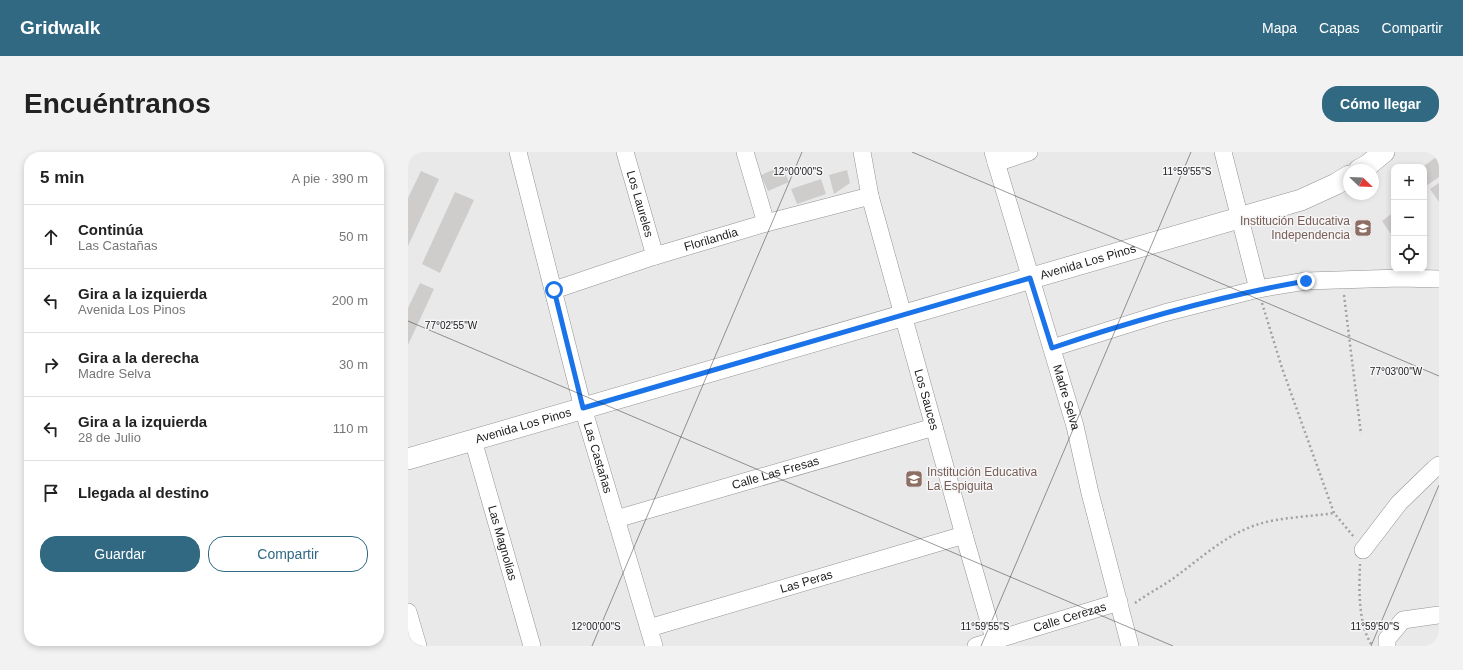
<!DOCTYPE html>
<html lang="es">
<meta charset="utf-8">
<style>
:root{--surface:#fff;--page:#f2f2f2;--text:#222;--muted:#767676;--line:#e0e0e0;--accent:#316983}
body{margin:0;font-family:Arial,sans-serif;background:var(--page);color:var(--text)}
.controls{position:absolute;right:12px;top:12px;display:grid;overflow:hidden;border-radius:8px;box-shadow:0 2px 6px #0003}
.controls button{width:36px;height:36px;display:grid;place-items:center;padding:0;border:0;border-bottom:1px solid var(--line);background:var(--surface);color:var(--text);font:20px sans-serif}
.compass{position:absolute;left:935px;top:12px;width:36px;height:36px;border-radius:50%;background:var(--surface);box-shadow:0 2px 6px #0003;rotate:113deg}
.stop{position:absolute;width:12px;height:12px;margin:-9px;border:3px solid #1a73e8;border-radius:50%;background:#fff}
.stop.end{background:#1a73e8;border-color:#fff;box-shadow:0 1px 4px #0008}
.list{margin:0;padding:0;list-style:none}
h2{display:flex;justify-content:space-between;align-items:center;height:52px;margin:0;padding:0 16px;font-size:17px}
h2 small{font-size:13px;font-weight:400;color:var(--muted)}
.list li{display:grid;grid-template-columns:26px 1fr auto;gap:12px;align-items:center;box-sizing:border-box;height:64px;padding:0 16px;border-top:1px solid var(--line)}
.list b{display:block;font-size:15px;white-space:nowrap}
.list p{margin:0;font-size:13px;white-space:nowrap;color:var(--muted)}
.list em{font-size:13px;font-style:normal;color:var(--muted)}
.actions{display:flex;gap:8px;padding:12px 16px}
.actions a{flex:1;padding:9px 0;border:1px solid var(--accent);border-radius:16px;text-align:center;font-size:14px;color:var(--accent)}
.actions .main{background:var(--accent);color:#fff}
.icon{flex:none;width:22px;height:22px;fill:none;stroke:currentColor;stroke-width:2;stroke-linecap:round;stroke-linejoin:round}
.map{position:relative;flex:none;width:1031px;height:494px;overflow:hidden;border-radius:16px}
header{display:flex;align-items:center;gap:24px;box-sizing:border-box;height:56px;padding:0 20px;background:var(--accent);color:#fff}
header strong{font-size:19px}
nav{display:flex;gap:22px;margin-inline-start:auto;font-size:14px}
.intro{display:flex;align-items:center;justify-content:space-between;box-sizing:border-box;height:96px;padding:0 24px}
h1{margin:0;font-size:28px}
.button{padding:10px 18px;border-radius:16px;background:var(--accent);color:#fff;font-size:14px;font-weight:700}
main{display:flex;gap:24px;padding:0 24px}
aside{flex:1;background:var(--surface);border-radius:16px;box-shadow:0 2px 6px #0003}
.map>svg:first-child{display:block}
</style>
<header>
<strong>Gridwalk</strong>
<nav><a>Mapa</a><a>Capas</a><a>Compartir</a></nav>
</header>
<div class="intro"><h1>Encuéntranos</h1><a class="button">Cómo llegar</a></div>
<main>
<aside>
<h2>5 min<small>A pie · 390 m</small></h2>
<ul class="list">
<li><svg class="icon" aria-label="ahead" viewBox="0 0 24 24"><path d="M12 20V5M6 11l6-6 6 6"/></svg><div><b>Continúa</b><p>Las Castañas</p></div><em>50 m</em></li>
<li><svg class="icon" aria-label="left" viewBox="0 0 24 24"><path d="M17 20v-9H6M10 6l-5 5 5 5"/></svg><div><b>Gira a la izquierda</b><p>Avenida Los Pinos</p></div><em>200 m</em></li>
<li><svg class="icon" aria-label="right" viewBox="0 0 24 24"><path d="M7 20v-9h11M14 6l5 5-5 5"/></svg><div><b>Gira a la derecha</b><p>Madre Selva</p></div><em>30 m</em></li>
<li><svg class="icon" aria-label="left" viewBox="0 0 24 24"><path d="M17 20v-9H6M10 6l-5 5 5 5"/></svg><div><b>Gira a la izquierda</b><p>28 de Julio</p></div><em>110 m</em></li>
<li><svg class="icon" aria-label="arrive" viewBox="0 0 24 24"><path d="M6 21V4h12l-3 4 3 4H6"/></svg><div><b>Llegada al destino</b></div></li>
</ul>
<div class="actions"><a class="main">Guardar</a><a>Compartir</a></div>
</aside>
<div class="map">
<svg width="1031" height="494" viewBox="0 0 1031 494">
<rect width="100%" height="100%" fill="#e9e9ea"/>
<g fill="#cecdcc">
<polygon points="1031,3 1031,25 1018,34 1016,32 1016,14"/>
<polygon points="374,14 381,30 360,39 353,23"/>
<polygon points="439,18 442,31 426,42 421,23"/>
<polygon points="13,19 31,27 0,94 0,46"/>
<polygon points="413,27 418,42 389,52 383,37"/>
<polygon points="1031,31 1031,50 1022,37"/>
<polygon points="47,40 66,48 32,121 14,112"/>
<polygon points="986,60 986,84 985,85 974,69"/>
<polygon points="12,131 26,137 0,193 0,156"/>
</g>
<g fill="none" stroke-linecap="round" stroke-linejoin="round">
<defs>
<g id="minor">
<path id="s1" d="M110,0L175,256L246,494"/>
<path id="s2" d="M217,0L247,104"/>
<polyline points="337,0 358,71"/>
<path id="s3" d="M454,0L462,44L556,383L588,494"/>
<path id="s4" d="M585,0L667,274L682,341L722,494"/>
<polyline points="815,0 850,137"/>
<polyline points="588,11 621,0"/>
<path id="s5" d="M146,138L247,104L358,71L462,44"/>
<polyline points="644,196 756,161 850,137 898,129 992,126 1031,127"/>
<path id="s6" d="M65,288L124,494"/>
<path id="s7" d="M208,367L526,275"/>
<polyline points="955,398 991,351 1026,317 1031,313"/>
<polyline points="0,460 10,494"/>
<path id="s8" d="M241,476L556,383"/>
<path id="s9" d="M568,494L711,450"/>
<polyline points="979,494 979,487 995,468 1031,463"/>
</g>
<g id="tertiary">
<polyline points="951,18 960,13 976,0"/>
<path id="s10" d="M0,307L893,48L928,32L941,24"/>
</g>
</defs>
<use href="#minor" stroke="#929394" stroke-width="18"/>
<use href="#tertiary" stroke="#929394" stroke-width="22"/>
<g stroke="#a1a1a1" stroke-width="2.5" stroke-dasharray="2 3" stroke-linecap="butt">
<polyline points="936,143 953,282"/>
<polyline points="854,151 874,216 926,361 946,385"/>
<path d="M952,412C951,437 950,470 963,492"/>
<path d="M727,451C738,443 751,436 763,428C790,409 815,384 848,373C871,365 901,365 926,361"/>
</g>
<use href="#minor" stroke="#fff" stroke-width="17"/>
<use href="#tertiary" stroke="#fff" stroke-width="21"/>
</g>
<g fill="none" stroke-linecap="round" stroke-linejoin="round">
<path stroke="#1a73e8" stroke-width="5" d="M146,138L175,256L622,126L644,196C727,168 812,144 898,129"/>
</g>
<path fill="none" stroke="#212121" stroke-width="1" stroke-opacity="0.45" d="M504,0L1031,224M0,10L4,0M0,169L765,494M184,494L394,0M573,494L783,0M963,494L1031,333"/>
<defs>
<symbol id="school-square" viewBox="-11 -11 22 22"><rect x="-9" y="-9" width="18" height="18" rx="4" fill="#8d6e63" stroke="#f6f6f8"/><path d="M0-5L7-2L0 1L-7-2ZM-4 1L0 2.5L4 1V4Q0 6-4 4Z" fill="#fff"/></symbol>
</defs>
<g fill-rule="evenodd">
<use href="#school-square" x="945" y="66" width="20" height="20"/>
<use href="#school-square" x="496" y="317" width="20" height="20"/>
</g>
<g text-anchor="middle" stroke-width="3" stroke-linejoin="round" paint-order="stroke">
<g font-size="12" fill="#212121" stroke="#f6f6f8">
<text dy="4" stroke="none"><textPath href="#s2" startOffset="54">Los Laureles</textPath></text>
<text dy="4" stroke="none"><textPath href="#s5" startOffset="165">Florilandia</textPath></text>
<text dy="4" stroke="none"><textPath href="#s10" startOffset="708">Avenida Los Pinos</textPath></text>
<text dy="4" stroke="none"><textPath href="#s4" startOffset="256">Madre Selva</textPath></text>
<text dy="4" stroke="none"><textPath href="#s3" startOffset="256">Los Sauces</textPath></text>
<text dy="4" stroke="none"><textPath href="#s10" startOffset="120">Avenida Los Pinos</textPath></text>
<text dy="4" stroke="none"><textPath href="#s1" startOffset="316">Las Castañas</textPath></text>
<text dy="4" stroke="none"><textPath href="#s7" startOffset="166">Calle Las Fresas</textPath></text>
<text dy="4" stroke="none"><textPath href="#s6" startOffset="107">Las Magnolias</textPath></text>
<text dy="4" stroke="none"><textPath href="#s8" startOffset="164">Las Peras</textPath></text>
<text dy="4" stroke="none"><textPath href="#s9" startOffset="98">Calle Cerezas</textPath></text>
</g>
<g font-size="12" fill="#785e54" stroke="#f6f6f8" text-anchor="end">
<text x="942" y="73">Institución Educativa<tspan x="942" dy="14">Independencia</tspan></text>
<text x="519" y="324" text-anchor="start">Institución Educativa<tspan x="519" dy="14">La Espiguita</tspan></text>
</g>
</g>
<g font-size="10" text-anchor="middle" fill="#212121" stroke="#f6f6f8" stroke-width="3" stroke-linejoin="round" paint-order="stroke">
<text x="390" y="23">12°00'00"S</text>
<text x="779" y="23">11°59'55"S</text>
<text x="43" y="177">77°02'55"W</text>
<text x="988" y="223">77°03'00"W</text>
<text x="188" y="478">12°00'00"S</text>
<text x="577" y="478">11°59'55"S</text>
<text x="967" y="478">11°59'50"S</text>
</g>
</svg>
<div class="controls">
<button>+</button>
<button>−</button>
<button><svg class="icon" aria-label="locate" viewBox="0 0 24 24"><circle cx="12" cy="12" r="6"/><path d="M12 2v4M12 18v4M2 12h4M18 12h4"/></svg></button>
</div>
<svg class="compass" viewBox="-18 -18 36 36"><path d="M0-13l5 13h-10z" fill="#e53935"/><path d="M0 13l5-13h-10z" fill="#767676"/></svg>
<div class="stop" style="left:146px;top:138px"></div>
<div class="stop end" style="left:898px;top:129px"></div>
</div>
</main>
